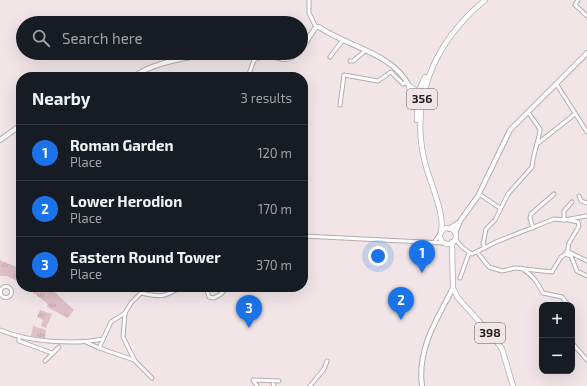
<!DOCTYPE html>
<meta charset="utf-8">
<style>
:root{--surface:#171b24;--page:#242831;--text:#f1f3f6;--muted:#9ea1a6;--line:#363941;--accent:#1a73e8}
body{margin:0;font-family:"Exo 2",sans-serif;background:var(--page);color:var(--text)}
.controls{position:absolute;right:12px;bottom:12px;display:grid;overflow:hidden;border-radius:8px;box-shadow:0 4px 16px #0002}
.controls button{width:36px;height:36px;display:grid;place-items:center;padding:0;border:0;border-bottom:1px solid var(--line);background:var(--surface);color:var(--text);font:20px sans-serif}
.you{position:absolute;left:378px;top:256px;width:14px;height:14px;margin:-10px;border:3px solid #fff;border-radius:50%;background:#1a73e8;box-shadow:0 0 0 6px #1a73e833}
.badge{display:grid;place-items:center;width:26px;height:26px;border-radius:50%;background:var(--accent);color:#fff;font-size:13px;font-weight:700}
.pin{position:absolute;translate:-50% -33px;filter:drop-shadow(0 1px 2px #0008)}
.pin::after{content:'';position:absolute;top:21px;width:14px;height:12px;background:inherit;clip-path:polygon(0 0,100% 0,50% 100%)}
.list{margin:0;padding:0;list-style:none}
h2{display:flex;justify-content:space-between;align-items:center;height:52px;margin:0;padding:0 16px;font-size:17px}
h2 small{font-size:13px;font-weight:400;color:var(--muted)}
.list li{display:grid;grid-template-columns:26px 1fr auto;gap:12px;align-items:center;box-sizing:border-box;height:56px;padding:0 16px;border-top:1px solid var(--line)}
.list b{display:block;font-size:15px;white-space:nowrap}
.list p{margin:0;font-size:13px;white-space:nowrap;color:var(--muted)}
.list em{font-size:13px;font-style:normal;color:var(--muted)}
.icon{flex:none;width:22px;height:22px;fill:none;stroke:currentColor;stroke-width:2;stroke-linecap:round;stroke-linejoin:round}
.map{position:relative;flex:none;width:587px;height:386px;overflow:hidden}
.search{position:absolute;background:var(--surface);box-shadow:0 4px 16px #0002;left:16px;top:16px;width:292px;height:44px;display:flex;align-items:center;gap:10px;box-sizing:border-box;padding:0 14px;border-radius:22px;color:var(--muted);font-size:15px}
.panel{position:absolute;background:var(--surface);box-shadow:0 4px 16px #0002;left:16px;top:72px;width:292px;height:220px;border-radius:16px}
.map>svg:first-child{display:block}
</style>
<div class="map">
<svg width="587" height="386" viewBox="0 0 587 386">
<defs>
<pattern id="grass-tufts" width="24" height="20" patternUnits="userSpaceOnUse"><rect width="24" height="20" fill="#dfbfc7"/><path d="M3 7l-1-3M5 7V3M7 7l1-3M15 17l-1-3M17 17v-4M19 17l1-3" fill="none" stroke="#bfa4ab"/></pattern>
</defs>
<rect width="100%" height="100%" fill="#f1e5e8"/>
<g fill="url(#grass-tufts)">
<polygon points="0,260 21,269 21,283 7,276 0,276"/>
<polygon points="26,287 49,287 74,310 68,318 47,307 48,304"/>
<polygon points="40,310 52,314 46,328 41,326 43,320 37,317"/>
<polygon points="33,326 46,330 45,338 31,336"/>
</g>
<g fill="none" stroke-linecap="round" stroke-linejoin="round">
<defs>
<g id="street">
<polyline points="309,0 309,13 316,27"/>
<polyline points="578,0 575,5 587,16"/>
<polyline points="330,57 342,41"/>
<polyline points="350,61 353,61 365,51"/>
<polyline points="248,77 254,60 268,54"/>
<polyline points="557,85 587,132"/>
<polyline points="340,105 344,75 378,81 391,72 403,84 407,82"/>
<polyline points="537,144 575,114"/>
<polyline points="479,194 500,208"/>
<polyline points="579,196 581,201 587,203"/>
<polyline points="564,220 564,211 572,202"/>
<polyline points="533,228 530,218 531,214 554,194"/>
<polyline points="303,236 443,243"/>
<polyline points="455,239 463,248 472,254 496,242 554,219 564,220 587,216"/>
<polyline points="435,241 440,234"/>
<path d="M485,248L483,244L486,229L495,220L508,194L532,167C533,153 539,142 540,129L528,112"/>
<polyline points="567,251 587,261"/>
<polyline points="477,252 489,267 502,271 515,268 552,272 561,257 567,253 569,243 579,226 578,222 568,220"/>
<polyline points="565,254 571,256 577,271 587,276"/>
<path d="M521,268C533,275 537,282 543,293L562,297L568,305"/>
<polyline points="460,278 469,253"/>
<circle cx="6" cy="292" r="5.5"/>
<polyline points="206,287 209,297 214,298 221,294 227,287"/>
<polyline points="125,313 123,337 134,359"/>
<path d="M0,330C28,342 74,345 103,339"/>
<polyline points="19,336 19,341 52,353"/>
<polyline points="86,342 99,348"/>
<polyline points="572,343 587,360"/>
<polyline points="45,361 59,347"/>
<path d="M152,378L134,360L99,348L111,322L125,313L131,303L141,293C161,297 163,298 181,287"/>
<polyline points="273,384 274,386"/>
<polyline points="257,386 253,380 279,381"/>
<polyline points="310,386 324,369 327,361"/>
</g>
<g id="secondary">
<path d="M301,49L316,27H319C348,47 393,53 409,86"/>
<path d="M267,53C279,59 287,63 297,53"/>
<path d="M133,77C156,61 184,59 211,53"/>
<polyline points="0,140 21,125"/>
<polyline points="449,229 458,223"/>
<polyline points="455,233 460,221 478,196 510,130 587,53"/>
<path d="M422,386C417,349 437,319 453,288"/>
</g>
<g id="primary">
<polyline points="409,86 417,91 420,88 425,77"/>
<polyline points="409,86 411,97 418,101 421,100"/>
<polyline points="410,89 412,93 421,100"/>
<polyline points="411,97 417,110 417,120"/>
<circle cx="448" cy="236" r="8"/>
<path d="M441,232C445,216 432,186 427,170C407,104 433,43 485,0"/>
<polyline points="452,242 453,288 458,298 494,338 502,349 513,386"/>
</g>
</defs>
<use href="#street" stroke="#b6abae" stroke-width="5"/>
<use href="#secondary" stroke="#b6abae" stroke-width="6"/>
<use href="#primary" stroke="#b6abae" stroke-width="6"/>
<use href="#street" stroke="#fff" stroke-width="3"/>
<use href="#secondary" stroke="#fff" stroke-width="4"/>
<use href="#primary" stroke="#fff" stroke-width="4.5"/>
</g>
<g text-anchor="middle" stroke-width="3" stroke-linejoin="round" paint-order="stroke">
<g fill="#f1e5e8" stroke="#615a5c" stroke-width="1">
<rect x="407" y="89" width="30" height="20" rx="3"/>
<rect x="475" y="323" width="30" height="20" rx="3"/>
</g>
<g font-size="12" font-weight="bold" fill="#231f20">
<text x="422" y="103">356</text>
<text x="490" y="337">398</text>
</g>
</g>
</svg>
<div class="controls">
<button>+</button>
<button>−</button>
</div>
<div class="you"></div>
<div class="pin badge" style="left:422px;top:273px">1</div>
<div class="pin badge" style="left:401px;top:320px">2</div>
<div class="pin badge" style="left:249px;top:328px">3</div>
<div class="search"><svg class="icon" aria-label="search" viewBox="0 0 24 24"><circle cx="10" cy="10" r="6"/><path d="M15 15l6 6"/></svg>Search here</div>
<section class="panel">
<h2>Nearby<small>3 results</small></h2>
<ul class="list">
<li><span class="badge">1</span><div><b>Roman Garden</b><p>Place</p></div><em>120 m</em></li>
<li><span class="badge">2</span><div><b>Lower Herodion</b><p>Place</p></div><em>170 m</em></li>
<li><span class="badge">3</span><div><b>Eastern Round Tower</b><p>Place</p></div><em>370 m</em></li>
</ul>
</section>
</div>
